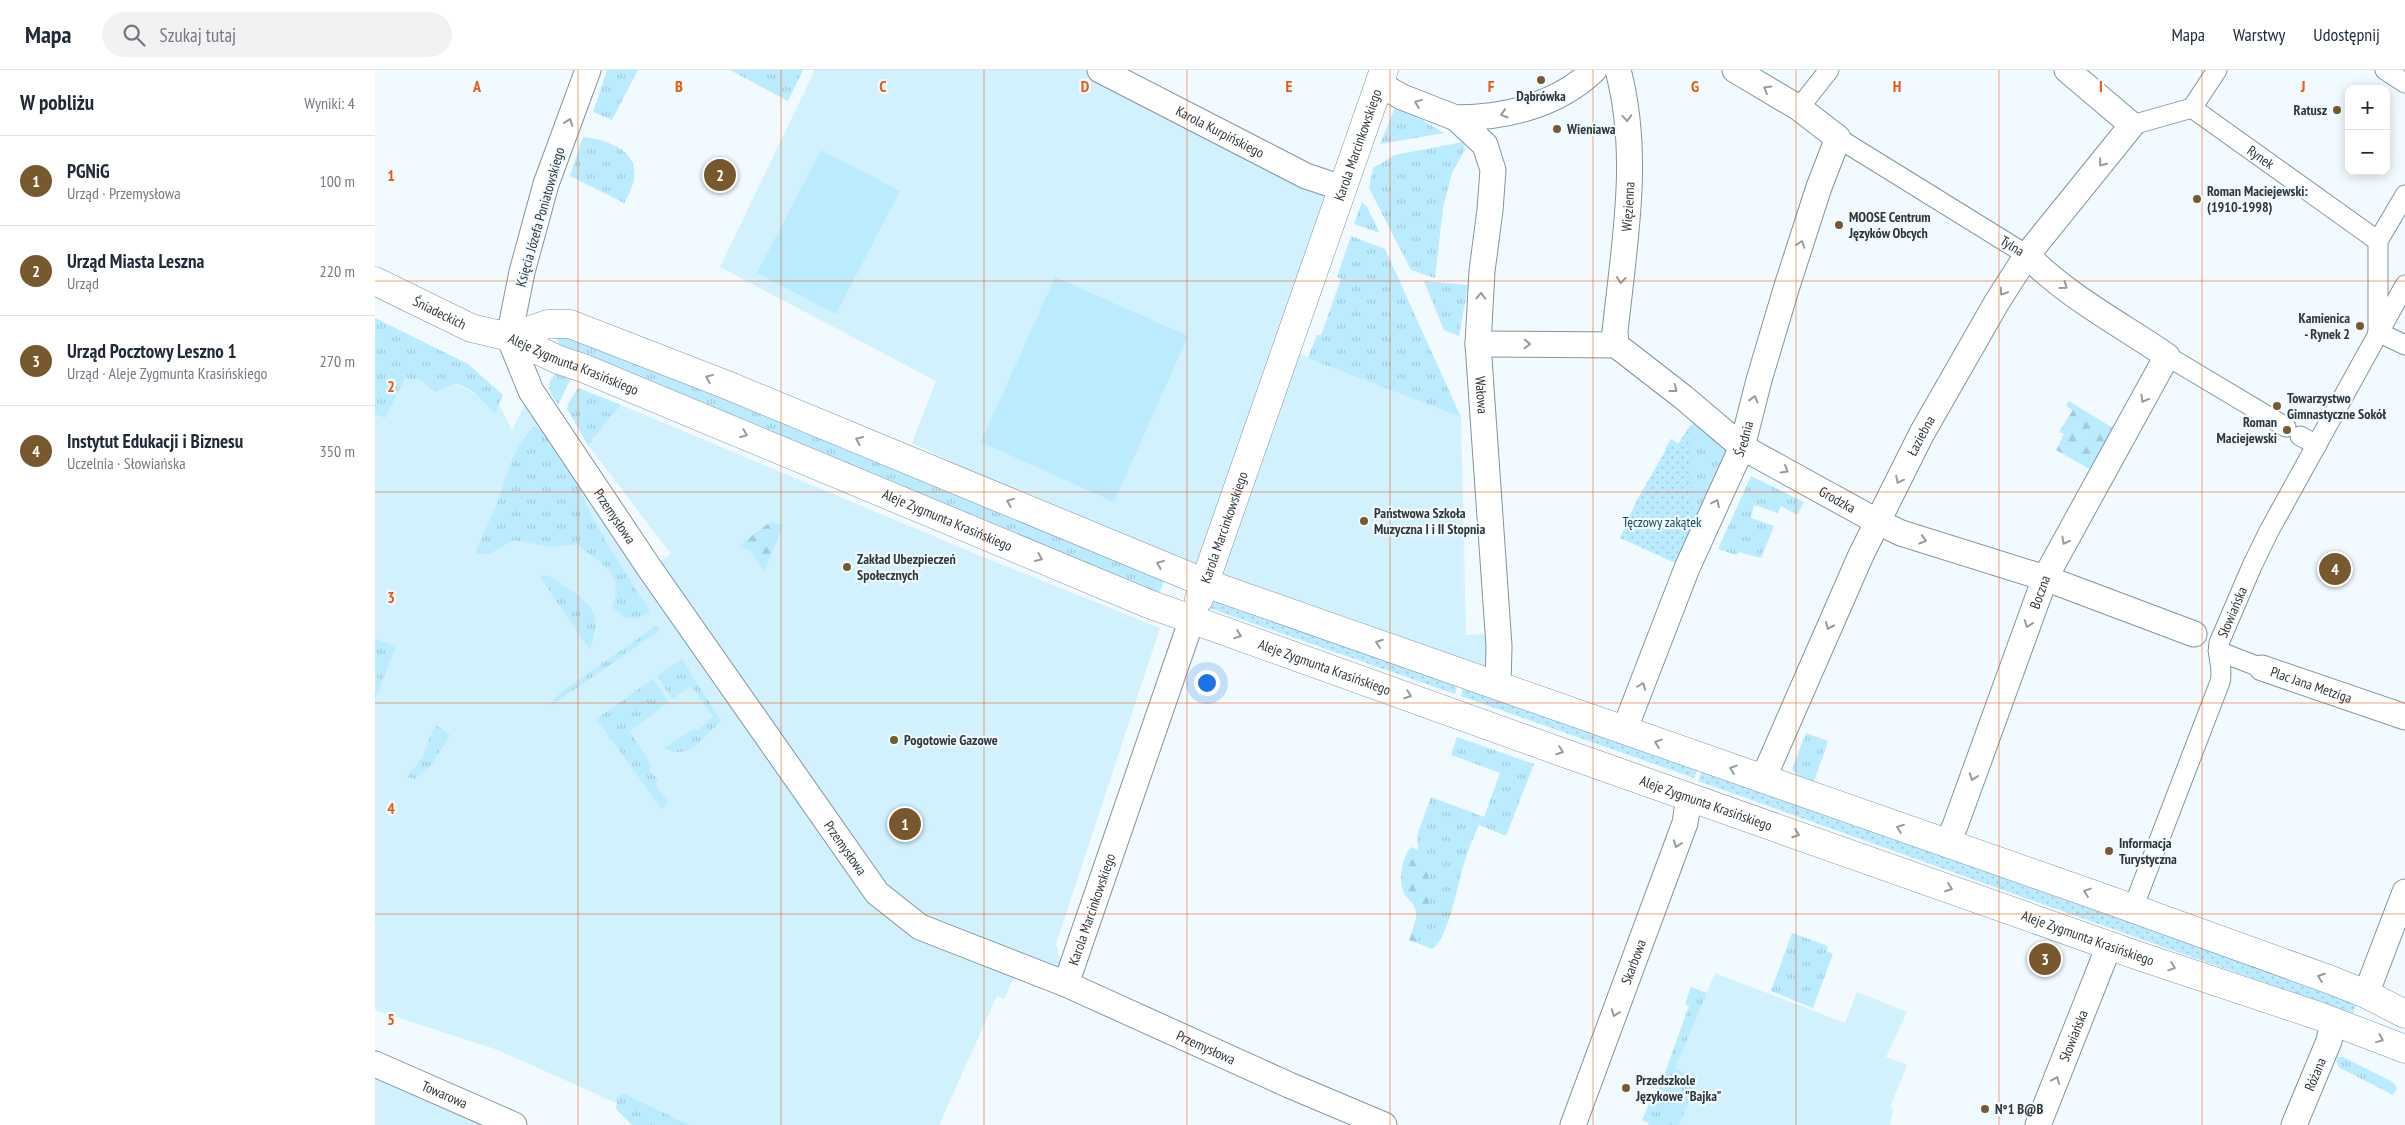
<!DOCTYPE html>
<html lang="pl">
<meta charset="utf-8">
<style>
:root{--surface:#fff;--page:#f2f2f3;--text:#1f2937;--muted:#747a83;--line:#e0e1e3;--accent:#78592e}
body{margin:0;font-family:"PT Sans Narrow",sans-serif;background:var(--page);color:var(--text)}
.controls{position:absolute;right:15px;top:15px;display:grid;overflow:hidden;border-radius:10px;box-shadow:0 2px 12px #0003}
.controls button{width:45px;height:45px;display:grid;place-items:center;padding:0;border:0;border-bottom:1px solid var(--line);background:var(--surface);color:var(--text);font:25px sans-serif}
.you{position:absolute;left:831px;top:612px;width:18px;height:18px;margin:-12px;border:4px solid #fff;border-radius:50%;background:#1a73e8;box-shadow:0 0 0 8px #1a73e833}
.badge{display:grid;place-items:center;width:32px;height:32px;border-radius:50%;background:var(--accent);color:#fff;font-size:16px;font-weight:700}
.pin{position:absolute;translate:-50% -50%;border:2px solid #fff;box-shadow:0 1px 5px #0006}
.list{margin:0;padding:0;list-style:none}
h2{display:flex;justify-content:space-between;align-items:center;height:65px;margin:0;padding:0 20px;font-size:21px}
h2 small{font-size:16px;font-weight:400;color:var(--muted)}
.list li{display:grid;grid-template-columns:32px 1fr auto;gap:15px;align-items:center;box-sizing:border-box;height:90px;padding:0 20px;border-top:1px solid var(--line)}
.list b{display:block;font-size:19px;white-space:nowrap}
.list p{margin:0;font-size:16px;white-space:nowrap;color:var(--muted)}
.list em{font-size:16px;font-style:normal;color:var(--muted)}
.icon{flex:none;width:28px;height:28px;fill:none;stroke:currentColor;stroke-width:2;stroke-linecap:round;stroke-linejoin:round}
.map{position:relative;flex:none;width:2030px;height:1055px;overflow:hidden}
header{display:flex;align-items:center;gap:30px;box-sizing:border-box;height:70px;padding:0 25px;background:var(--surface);border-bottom:1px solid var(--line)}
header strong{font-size:24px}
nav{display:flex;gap:28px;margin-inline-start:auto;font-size:18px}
.search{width:350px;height:45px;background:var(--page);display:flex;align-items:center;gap:12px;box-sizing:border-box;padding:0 18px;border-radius:28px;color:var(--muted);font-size:19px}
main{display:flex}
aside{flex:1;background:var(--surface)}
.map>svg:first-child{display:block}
</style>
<header>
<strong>Mapa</strong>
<div class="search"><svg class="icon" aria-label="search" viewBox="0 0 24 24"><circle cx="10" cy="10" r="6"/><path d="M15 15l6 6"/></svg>Szukaj tutaj</div>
<nav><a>Mapa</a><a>Warstwy</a><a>Udostępnij</a></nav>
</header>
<main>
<aside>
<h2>W pobliżu<small>Wyniki: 4</small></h2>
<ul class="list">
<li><span class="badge">1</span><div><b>PGNiG</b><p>Urząd · Przemysłowa</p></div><em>100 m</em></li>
<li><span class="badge">2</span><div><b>Urząd Miasta Leszna</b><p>Urząd</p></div><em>220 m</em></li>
<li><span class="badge">3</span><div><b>Urząd Pocztowy Leszno 1</b><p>Urząd · Aleje Zygmunta Krasińskiego</p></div><em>270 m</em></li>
<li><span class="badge">4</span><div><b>Instytut Edukacji i Biznesu</b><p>Uczelnia · Słowiańska</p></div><em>350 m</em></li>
</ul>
</aside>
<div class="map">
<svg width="2030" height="1055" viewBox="0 0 2030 1055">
<defs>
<pattern id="grass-tufts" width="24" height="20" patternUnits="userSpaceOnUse" patternTransform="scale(1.25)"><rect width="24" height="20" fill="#bbebfe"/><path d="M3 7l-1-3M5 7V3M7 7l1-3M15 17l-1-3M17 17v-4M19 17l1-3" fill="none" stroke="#a1cadb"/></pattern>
<pattern id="forest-firs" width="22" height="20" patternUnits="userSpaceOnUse" patternTransform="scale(1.25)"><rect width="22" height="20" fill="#bbebfe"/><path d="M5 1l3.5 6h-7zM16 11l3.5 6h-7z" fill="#a1cadb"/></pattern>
<pattern id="park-dots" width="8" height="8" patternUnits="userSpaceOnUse" patternTransform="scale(1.25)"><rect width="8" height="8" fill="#bbebfe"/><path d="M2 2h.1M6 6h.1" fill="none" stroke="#a1cadb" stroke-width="1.8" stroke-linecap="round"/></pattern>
</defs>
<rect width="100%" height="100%" fill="#f1fafe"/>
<g fill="#d1f1fe">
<polygon points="440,0 726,0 967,118 912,279 1086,347 1091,565 1117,564 1123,616 830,513 537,373 561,311 345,197"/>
<polygon points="0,274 125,336 137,361 156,321 275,498 296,484 213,375 246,335 601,484 785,558 681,874 691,914 644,897 629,929 622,926 564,1055 315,1055 248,1023 242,1027 241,1033 123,980 0,940"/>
<polygon points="1340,903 1470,953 1482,922 1532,942 1511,987 1532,995 1515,1037 1518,1039 1515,1055 1304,1055 1323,1009 1300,998"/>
<polygon points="0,994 139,1055 0,1055"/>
</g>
<g fill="url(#grass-tufts)">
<polygon points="232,0 263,0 237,50 218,42"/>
<polygon points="355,0 428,0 413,31"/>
<polygon points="1022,37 1027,38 1069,63 1005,74 1020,38"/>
<path d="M208,67C249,72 275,92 249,133L195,106Z"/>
<polygon points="1088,72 1090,80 1077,103 1068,138 1060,208 1036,200 994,118 998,98 1020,85"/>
<polygon points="987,132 992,137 1005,163 979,154"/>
<polygon points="976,166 1010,179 1086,347 933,288 942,265 946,265 966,209 962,207"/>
<polygon points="1049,211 1093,215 1084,266 1069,260"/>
<polygon points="0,248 93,294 128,325 120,343 99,322 81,313 60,322 45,310 30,308 10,348 0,344"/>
<polygon points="190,267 231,279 790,508 783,527 186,278 181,268"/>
<path d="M181,303L198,304L183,335C175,323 169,314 181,303Z"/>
<polygon points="203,318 246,335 213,375 192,339 193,334"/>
<polygon points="1326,342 1367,377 1318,483 1245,468 1262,430 1291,380 1290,379 1296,369 1303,374"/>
<path d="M159,357C193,372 203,421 220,452C236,482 256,511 275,541L261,549L248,547L237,537C250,502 227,495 202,474L176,477L139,470L114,484H100C107,467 115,450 122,433C132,407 137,377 159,357Z"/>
<polygon points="1376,406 1429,432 1422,445 1406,436 1403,443 1379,435 1376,448 1399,456 1386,488 1364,482 1361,485 1343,479"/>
<path d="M172,505C188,516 216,528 220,549C222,558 217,571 215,580L167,510L166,506Z"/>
<polygon points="281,556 285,557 284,561 174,637 180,628 189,620"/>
<polygon points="0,569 21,576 0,630"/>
<path d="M307,589L346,651C329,666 313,692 289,678L318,659L323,660L338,647L316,616L297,629L282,606Z"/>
<polygon points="278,609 294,632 255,661 276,695 275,702 283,709 280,714 293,732 287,739 221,649"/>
<polygon points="61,655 75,665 57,694 40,709 32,707 48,687 54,669"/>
<polygon points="1431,663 1453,671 1439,712 1422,705 1417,699"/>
<path d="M1082,667L1159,694L1131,766L1104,755C1100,765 1095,774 1092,784C1084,804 1075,869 1057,879L1042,873L1054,840L1052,792L1043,780L1042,765L1056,727L1109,747L1125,703L1076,685Z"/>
<polygon points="1417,863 1453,876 1452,881 1458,884 1438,938 1396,921"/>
<polygon points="1316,917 1332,923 1300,998 1323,1009 1304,1055 1273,1055 1274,1053 1267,1050 1274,1034 1278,1036 1314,936 1310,934"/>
<polygon points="1963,987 1968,987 2016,1011 2021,1016 2022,1019 2018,1025 1965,998 1961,991"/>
<polygon points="248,1023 315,1055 257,1055 241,1039 242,1027"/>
</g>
<g fill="url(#forest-firs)">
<polygon points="1694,331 1741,360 1718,401 1681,380 1689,364 1684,362 1698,340 1691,336"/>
<path d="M397,452L408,455L389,501L375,481L364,476C375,468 385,458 397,452Z"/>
<path d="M1036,777L1045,781L1052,792L1054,816V840L1042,873L1034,870C1036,862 1042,851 1041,843C1041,833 1032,830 1029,823C1023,810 1027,787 1036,777Z"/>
</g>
<g fill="url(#park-dots)">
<polygon points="1316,354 1318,471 1307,496 1245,468 1262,430 1291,380 1290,379 1296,369 1303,374"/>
<polygon points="842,506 1089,590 1080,624 831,537"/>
<polygon points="1095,592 1331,678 1319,708 1086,626"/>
<path d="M1333,681L1990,913L1978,943C1759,868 1541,788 1323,711Z"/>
</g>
<g fill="#bbebfe">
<polygon points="446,80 525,121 461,244 382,203"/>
<polygon points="680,207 813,266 739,432 606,372"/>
</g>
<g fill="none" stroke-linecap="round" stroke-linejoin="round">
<defs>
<g id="pedestrian">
<path id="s1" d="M1842,0L1817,38L2003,171"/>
<polyline points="2010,0 2030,13"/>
<polyline points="1424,38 1454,0"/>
<polyline points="1757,55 1817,38"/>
<path id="s2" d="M1463,68L1652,185"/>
<polyline points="2003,261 2003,171 2030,125"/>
<polyline points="2003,262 2030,275"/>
<polyline points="1792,286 1911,357"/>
<polyline points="1925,366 1942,375"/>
<polyline points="1843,581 1887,598"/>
<path id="s3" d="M1758,838L1845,612C1849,598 1841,586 1844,573L1877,496L1894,461L2030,215"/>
</g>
<g id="minor">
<path id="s4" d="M213,0L171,114L147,202L134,267L156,321L275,499L502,823L545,857L691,914L914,1015L1009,1055"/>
<path id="s5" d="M725,0L931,106L967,118"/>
<path id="s6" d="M1004,14L1027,27L1081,48L1110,75L1118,100L1115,140L1107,201L1103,274L1124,576L1123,616"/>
<path d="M1081,48C1130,48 1183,35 1219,0"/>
<path id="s7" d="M1103,274L1241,275L1308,327L1367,377L1503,452L1526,463L1670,508L1819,564"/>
<path id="s8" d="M1241,275L1240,262C1249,175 1266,86 1243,0"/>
<path id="s9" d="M1887,598L2030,647"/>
<path id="s10" d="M1249,661L1312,498L1367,377L1384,310L1412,216L1444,117L1463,68L1424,38L1360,0"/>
<path id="s11" d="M1388,709L1486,485L1547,363L1622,232L1652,185L1757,55L1692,0"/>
<path id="s12" d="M1571,774L1580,756L1670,508L1792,286C1747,255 1690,225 1652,185"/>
<path id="s13" d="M691,914L817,549"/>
<polyline points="1991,924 2030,822"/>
<path id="s14" d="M0,994L139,1055"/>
<path id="s15" d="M1198,1055L1310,753L1314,727"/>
<path id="s16" d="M1663,1055L1734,876"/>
<path id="s17" d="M1919,1055L1954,971L1958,951"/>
</g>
<g id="tertiary">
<path id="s18" d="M0,211L96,258L134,267L184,290L208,298L774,534L1192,684L1761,885L1944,946L2030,979"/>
<polyline points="134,267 173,254 195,254 352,315 830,513 1737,831 1956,910 1991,924 2030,944"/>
<path id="s19" d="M824,529L1009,0"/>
</g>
</defs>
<use href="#pedestrian" stroke="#80969e" stroke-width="21"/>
<use href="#minor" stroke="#80969e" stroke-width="27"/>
<use href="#tertiary" stroke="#80969e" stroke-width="29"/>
<use href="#pedestrian" stroke="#fff" stroke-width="19"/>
<use href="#minor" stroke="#fff" stroke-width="25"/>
<use href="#tertiary" stroke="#fff" stroke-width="28"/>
</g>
<defs><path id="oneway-chevron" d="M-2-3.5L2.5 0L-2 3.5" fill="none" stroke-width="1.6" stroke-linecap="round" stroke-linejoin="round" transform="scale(1.25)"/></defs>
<g stroke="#969b9d">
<use href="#oneway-chevron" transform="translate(1392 19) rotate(-149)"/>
<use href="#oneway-chevron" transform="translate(1043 33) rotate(-158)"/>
<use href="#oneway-chevron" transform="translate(1129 44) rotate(163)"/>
<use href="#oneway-chevron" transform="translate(1252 48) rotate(86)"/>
<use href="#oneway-chevron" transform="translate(194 52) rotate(-70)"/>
<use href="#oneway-chevron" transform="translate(1727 93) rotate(129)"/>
<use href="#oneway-chevron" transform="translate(1426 174) rotate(-72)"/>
<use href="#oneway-chevron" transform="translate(1246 210) rotate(97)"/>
<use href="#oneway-chevron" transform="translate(1689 216) rotate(36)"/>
<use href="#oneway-chevron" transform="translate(1628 222) rotate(123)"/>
<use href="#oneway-chevron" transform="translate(1106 226) rotate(-87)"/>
<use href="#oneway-chevron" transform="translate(1152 274) rotate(2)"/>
<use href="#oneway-chevron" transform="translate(334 308) rotate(-158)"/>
<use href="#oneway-chevron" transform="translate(1299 319) rotate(38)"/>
<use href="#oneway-chevron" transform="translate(1379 329) rotate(-76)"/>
<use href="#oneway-chevron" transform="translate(1769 329) rotate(119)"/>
<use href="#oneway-chevron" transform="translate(369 364) rotate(22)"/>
<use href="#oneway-chevron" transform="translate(484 370) rotate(-157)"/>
<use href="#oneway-chevron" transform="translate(1410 400) rotate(30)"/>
<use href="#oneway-chevron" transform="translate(1524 410) rotate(116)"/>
<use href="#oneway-chevron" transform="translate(635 432) rotate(-158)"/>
<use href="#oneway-chevron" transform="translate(1341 433) rotate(-65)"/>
<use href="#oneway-chevron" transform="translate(1548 470) rotate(17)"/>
<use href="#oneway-chevron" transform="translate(1690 471) rotate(119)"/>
<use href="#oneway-chevron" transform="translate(664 488) rotate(23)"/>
<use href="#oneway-chevron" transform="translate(785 494) rotate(-158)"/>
<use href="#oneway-chevron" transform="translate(1653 554) rotate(110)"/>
<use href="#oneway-chevron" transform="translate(1454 556) rotate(114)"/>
<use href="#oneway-chevron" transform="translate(863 565) rotate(20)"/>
<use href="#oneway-chevron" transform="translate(1004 573) rotate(-160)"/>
<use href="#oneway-chevron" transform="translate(1267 616) rotate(-69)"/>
<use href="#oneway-chevron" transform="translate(1033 625) rotate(20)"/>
<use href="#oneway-chevron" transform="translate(1283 673) rotate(-161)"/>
<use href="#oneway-chevron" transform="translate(1185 681) rotate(20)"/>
<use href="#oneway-chevron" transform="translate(1358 699) rotate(-161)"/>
<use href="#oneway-chevron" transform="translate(1598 707) rotate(110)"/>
<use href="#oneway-chevron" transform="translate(1525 758) rotate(-160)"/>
<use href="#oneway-chevron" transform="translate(1421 764) rotate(20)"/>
<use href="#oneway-chevron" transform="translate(1302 774) rotate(110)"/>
<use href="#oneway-chevron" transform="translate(1574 818) rotate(20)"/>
<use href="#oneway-chevron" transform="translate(1712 822) rotate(-161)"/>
<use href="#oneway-chevron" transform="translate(1797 897) rotate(19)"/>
<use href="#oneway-chevron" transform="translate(1946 907) rotate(-160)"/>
<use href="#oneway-chevron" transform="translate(1240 943) rotate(110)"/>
<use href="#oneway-chevron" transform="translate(2005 969) rotate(22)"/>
<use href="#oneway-chevron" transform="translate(1681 1010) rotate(-68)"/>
</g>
<path fill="none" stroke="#e8590c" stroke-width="1" stroke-opacity="0.55" d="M203,0V1055M406,0V1055M609,0V1055M812,0V1055M1015,0V1055M1218,0V1055M1421,0V1055M1624,0V1055M1827,0V1055M0,211H2030M0,422H2030M0,633H2030M0,844H2030"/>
<g fill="#78592e" stroke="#f1fafe" stroke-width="2">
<circle cx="1166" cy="10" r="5"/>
<circle cx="1962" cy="40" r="5"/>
<circle cx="1182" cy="59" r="5"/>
<circle cx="1822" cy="129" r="5"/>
<circle cx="1464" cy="155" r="5"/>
<circle cx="1985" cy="256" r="5"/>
<circle cx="1902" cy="336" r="5"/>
<circle cx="1912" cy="360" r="5"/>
<circle cx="989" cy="451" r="5"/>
<circle cx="472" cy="497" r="5"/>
<circle cx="519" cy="670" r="5"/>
<circle cx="1734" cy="781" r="5"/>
<circle cx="1251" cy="1018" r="5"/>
<circle cx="1610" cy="1039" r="5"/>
</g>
<g text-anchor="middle" stroke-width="4.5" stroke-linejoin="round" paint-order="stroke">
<g font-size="14" font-weight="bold" fill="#2e373b" stroke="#f1fafe" text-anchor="start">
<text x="1166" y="31" text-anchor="middle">Dąbrówka</text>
<text x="1952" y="45" text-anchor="end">Ratusz</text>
<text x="1192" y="64">Wieniawa</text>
<text x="1832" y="126">Roman Maciejewski:<tspan x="1832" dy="16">(1910-1998)</tspan></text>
<text x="1474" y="152">MOOSE Centrum<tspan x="1474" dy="16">Języków Obcych</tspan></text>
<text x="1975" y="253" text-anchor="end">Kamienica<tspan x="1975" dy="16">- Rynek 2</tspan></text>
<text x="1912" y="333">Towarzystwo<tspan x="1912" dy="16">Gimnastyczne Sokół</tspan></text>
<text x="1902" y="357" text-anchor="end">Roman<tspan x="1902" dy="16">Maciejewski</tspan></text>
<text x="999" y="448">Państwowa Szkoła<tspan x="999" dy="16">Muzyczna I i II Stopnia</tspan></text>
<text x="482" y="494">Zakład Ubezpieczeń<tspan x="482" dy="16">Społecznych</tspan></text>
<text x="529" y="675">Pogotowie Gazowe</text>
<text x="1744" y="778">Informacja<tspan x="1744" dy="16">Turystyczna</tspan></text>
<text x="1261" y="1015">Przedszkole<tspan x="1261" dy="16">Językowe "Bajka"</tspan></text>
<text x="1620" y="1044">N°1 B@B</text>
</g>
<g font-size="14" fill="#2e373b" stroke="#f1fafe">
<text dy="5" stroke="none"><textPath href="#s5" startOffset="135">Karola Kurpińskiego</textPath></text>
<text dy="5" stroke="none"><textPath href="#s19" startOffset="481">Karola Marcinkowskiego</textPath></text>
<text dy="5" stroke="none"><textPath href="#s1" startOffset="130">Rynek</textPath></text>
<text dy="5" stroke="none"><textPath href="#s8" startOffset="139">Więzienna</textPath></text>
<text transform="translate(165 147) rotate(-74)" y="5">Księcia Józefa Poniatowskiego</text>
<text dy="5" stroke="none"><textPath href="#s2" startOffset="205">Tylna</textPath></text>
<text dy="5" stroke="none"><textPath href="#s18" startOffset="72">Śniadeckich</textPath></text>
<text dy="5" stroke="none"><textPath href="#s18" startOffset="216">Aleje Zygmunta Krasińskiego</textPath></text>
<text dy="5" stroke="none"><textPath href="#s6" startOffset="376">Wałowa</textPath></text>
<text dy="5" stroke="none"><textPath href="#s11" startOffset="378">Łaziebna</textPath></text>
<text dy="5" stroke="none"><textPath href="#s10" startOffset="316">Średnia</textPath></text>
<text dy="5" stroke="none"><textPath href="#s7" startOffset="409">Grodzka</textPath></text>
<text dy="5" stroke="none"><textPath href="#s4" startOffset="488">Przemysłowa</textPath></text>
<text dy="5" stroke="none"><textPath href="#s18" startOffset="621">Aleje Zygmunta Krasińskiego</textPath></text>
<text dy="5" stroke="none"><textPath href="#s19" startOffset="76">Karola Marcinkowskiego</textPath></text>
<text dy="5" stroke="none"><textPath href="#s12" startOffset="269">Boczna</textPath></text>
<text dy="5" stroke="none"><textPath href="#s3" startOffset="315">Słowiańska</textPath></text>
<text dy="5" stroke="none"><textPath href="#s18" startOffset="1026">Aleje Zygmunta Krasińskiego</textPath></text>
<text dy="5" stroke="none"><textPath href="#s9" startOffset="52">Plac Jana Metziga</textPath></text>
<text dy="5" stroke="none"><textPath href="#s18" startOffset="1431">Aleje Zygmunta Krasińskiego</textPath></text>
<text dy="5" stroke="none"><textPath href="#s4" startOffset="892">Przemysłowa</textPath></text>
<text dy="5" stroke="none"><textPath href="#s13" startOffset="79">Karola Marcinkowskiego</textPath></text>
<text dy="5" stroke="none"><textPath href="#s18" startOffset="1836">Aleje Zygmunta Krasińskiego</textPath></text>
<text dy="5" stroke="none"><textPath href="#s15" startOffset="174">Skarbowa</textPath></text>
<text dy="5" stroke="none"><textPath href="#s16" startOffset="96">Słowiańska</textPath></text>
<text dy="5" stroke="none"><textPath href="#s4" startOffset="1312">Przemysłowa</textPath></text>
<text dy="5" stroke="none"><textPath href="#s17" startOffset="55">Różana</textPath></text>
<text dy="5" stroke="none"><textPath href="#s14" startOffset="76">Towarowa</textPath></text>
</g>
<g font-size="14" fill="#154d60" stroke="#f1fafe">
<text x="1287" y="457">Tęczowy zakątek</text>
</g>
</g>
<g font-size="16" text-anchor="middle" font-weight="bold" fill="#e8590c" stroke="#f1fafe" stroke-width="4.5" stroke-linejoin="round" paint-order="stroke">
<text x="102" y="22">A</text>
<text x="304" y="22">B</text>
<text x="508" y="22">C</text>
<text x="710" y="22">D</text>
<text x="914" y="22">E</text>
<text x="1116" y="22">F</text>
<text x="1320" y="22">G</text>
<text x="1522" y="22">H</text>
<text x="1726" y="22">I</text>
<text x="1928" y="22">J</text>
<text x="16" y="111">1</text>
<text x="16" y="322">2</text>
<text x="16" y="533">3</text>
<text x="16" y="744">4</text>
<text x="16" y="955">5</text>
</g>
</svg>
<div class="controls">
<button>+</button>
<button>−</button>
</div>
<div class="you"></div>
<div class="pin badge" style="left:530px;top:754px">1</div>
<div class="pin badge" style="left:345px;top:105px">2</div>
<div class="pin badge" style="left:1670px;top:889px">3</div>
<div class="pin badge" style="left:1960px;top:499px">4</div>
</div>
</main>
